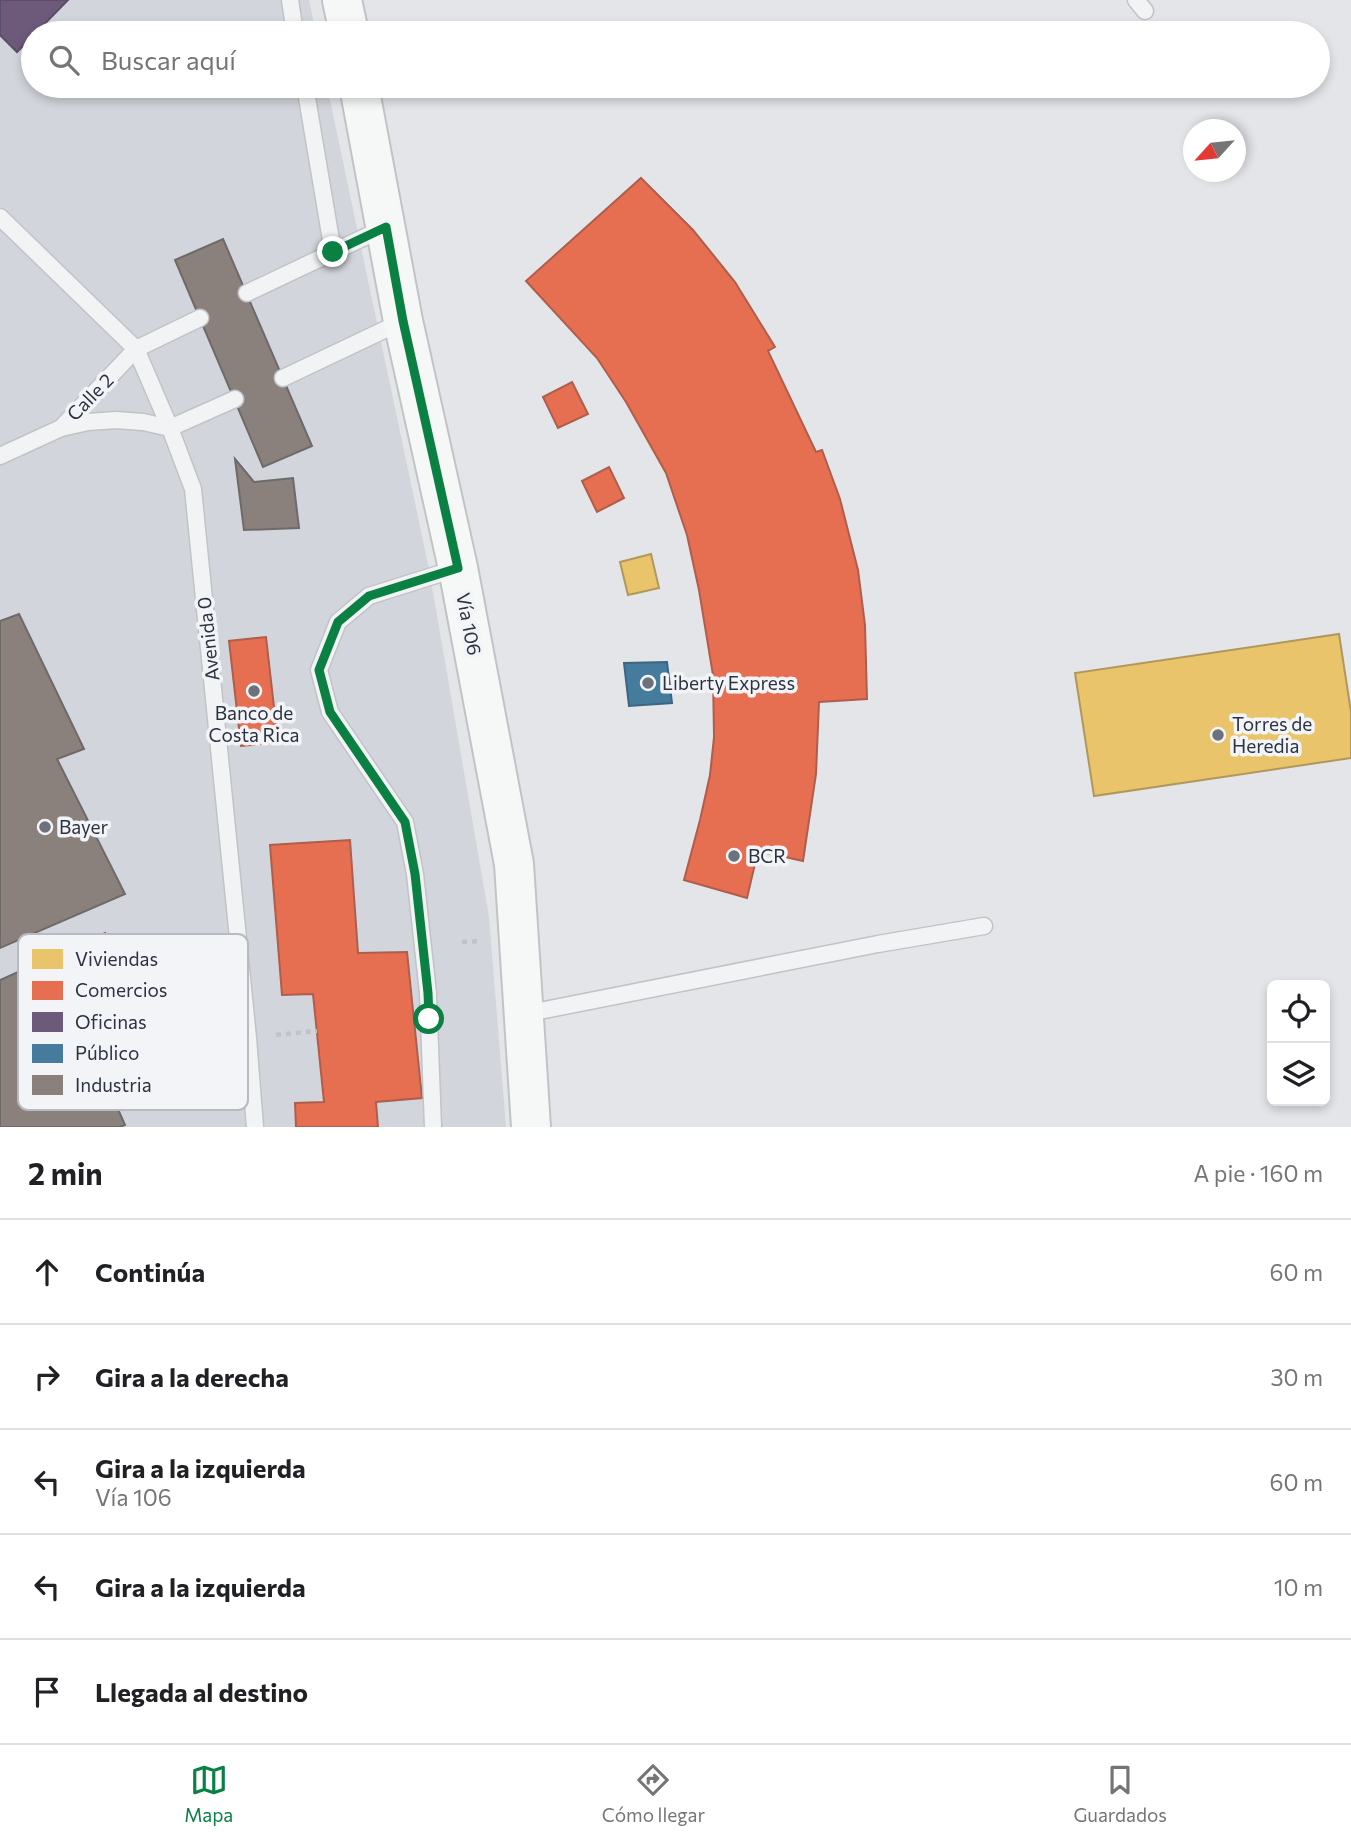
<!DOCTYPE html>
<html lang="es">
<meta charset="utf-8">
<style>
:root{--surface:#fff;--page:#f2f2f2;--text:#202124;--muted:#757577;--line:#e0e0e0;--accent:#0b8043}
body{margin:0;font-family:Commissioner,sans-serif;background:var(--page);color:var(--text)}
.controls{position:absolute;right:21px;bottom:21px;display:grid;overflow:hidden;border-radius:10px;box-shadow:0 4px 10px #0003}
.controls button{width:63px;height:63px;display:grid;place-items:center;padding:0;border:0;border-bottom:2px solid var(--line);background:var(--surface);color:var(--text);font:35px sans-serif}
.compass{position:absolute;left:1183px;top:119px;width:63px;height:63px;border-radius:50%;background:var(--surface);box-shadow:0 4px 10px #0003;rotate:243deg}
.stop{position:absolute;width:21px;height:21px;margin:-16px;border:5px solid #0b8043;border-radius:50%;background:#fff}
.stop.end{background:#0b8043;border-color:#fff;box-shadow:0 2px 7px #0008}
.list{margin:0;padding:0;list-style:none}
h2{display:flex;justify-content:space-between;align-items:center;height:91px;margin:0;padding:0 28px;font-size:30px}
h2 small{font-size:23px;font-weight:400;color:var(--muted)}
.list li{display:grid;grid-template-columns:46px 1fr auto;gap:21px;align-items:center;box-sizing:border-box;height:105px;padding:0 28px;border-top:2px solid var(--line)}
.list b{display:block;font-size:26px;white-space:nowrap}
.list p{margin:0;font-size:23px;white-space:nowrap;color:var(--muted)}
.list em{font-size:23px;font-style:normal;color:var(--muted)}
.icon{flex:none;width:38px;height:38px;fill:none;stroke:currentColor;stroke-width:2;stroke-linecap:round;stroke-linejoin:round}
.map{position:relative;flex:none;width:1351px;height:1127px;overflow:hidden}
.search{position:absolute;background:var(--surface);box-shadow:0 4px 10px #0003;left:21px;right:21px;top:21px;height:77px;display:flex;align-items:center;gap:18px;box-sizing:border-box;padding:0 24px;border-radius:38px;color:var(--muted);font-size:26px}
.sheet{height:616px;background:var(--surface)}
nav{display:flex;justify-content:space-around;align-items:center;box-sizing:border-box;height:98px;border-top:2px solid var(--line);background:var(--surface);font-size:19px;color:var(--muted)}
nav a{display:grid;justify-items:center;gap:4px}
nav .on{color:var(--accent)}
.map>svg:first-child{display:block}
</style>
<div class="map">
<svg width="1351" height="1127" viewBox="0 0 1351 1127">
<rect width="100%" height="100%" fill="#e3e5e8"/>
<polygon fill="#d2d5db" points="0,0 309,0 316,33 33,33 33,86 327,86 429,569 489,917 506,1127 0,1127"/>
<g fill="#e9c46a" stroke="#b0985d" stroke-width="2">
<polygon points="651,554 659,588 628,595 620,562"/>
<polygon points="1339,634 1351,712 1351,758 1094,796 1075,673"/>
</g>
<g fill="#e76f51" stroke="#af5d4c" stroke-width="2">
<polygon points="641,178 693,230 735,282 775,347 768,351 816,452 822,450 840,499 858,570 865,625 867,699 819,702 816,774 803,861 758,851 747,898 684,880 700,820 710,775 714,737 713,675 699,590 687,535 666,473 626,402 597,358 526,281"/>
<polygon points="572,382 588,414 558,428 543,397"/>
<polygon points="609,467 624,498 597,512 582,481"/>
<polygon points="266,637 278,742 241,746 229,641"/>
<polygon points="350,840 358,953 407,952 422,1098 376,1102 378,1127 296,1127 295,1103 324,1102 313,994 282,995 270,845"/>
</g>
<polygon fill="#6d597a" stroke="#5a4e69" stroke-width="2" points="0,0 68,0 17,52 0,35"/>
<polygon fill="#457b9d" stroke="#3e6581" stroke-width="2" points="667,662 672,703 629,706 624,663"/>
<g fill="#8a817c" stroke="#6e6a6a" stroke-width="2">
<polygon points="223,239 312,446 263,467 175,260"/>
<polygon points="235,459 254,482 293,478 299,528 244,530"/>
<polygon points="19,614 84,749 57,759 125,894 0,948 0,621"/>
<polygon points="105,933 125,975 48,1009 79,1075 99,1066 125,1125 120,1127 0,1127 0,980"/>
</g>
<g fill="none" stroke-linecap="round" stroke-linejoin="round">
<defs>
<g id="lane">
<polyline points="290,0 295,33"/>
<polyline points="1136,0 1145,11"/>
<polyline points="305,86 333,252"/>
<polyline points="0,217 136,349 170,428 193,489 248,1038 255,1127"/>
<polyline points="247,293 386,227"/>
<polyline points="283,378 403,321"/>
<polyline points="61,428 88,422 116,420 143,422 170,428 235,399"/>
<polyline points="0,456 61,428 136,349 200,318"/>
<polyline points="524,1014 878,944 984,926"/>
<polyline points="433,1127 428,993 415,874 405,822 330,712 319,670 338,622 369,596 458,568"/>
</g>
<g id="secondary">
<polyline points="342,0 349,33"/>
<polyline points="359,86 403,321 458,568 514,864 531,1127"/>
</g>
</defs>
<use href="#lane" stroke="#c2c3c6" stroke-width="19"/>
<use href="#secondary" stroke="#c2c3c6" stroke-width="42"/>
<g stroke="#c1c3c6" stroke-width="4.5" stroke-dasharray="5 5" stroke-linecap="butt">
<polyline points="462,942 480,941"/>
<polyline points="276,1035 317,1031"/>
</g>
<use href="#lane" stroke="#f2f3f5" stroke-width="16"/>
<use href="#secondary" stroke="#f6f7f7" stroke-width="38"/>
</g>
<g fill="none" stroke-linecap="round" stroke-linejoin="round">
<polyline stroke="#0b8043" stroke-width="9" points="333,252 386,227 403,321 458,568 369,596 338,622 319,670 330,712 405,822 415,874 428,993 429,1019"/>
</g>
<g fill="#6c717b" stroke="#f2f4f7" stroke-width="2.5">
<circle cx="648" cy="683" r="7"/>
<circle cx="254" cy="691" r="7"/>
<circle cx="1218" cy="735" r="7"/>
<circle cx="45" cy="827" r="7"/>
<circle cx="734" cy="856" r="7"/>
</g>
<g text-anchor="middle" stroke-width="7" stroke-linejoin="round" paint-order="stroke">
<g font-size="19" fill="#2c3340" stroke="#f2f4f7">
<text transform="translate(90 397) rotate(-46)" y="7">Calle 2</text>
<text transform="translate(469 624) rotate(79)" y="7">Vía 106</text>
<text transform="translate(208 639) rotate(-96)" y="7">Avenida 0</text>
</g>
<g font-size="19" fill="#2c3340" stroke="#f2f4f7" text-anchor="start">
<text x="662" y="690">Liberty Express</text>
<text x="254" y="720" text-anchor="middle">Banco de<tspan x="254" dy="22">Costa Rica</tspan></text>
<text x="1232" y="731">Torres de<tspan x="1232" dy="22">Heredia</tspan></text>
<text x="59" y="834">Bayer</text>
<text x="748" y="863">BCR</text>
</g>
</g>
<rect x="18" y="934" width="230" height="176" rx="10" fill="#f2f4f7" stroke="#b7bac0" stroke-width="2"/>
<rect x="32" y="949" width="31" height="20" fill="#e9c46a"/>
<rect x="32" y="981" width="31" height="19" fill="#e76f51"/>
<rect x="32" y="1012" width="31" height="20" fill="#6d597a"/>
<rect x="32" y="1044" width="31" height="19" fill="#457b9d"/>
<rect x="32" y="1075" width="31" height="20" fill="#8a817c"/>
<g font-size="19" fill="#2c3340">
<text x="75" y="966">Viviendas</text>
<text x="75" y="997">Comercios</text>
<text x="75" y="1029">Oficinas</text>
<text x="75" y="1060">Público</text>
<text x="75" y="1092">Industria</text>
</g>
</svg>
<div class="controls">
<button><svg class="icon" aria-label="locate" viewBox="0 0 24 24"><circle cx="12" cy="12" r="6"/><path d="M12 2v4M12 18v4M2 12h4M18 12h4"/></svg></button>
<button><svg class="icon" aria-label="layers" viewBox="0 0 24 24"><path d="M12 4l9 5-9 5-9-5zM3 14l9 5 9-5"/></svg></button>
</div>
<svg class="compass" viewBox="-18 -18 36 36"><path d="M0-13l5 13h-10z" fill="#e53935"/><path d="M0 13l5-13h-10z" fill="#757577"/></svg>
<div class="stop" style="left:429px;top:1019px"></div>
<div class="stop end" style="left:333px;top:252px"></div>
<div class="search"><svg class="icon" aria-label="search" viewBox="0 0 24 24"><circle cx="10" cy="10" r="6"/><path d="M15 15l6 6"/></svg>Buscar aquí</div>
</div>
<section class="sheet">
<h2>2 min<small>A pie · 160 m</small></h2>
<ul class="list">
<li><svg class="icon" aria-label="ahead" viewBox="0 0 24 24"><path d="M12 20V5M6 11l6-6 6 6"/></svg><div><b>Continúa</b></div><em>60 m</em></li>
<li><svg class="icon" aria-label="right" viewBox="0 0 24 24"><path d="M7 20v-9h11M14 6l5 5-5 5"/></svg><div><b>Gira a la derecha</b></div><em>30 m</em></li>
<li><svg class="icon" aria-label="left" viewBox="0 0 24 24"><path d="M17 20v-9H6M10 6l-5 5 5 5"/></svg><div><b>Gira a la izquierda</b><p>Vía 106</p></div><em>60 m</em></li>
<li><svg class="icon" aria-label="left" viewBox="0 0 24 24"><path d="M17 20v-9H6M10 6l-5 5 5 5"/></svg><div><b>Gira a la izquierda</b></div><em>10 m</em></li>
<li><svg class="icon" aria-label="arrive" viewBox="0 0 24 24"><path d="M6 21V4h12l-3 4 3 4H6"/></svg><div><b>Llegada al destino</b></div></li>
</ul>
</section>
<nav>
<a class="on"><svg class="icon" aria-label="map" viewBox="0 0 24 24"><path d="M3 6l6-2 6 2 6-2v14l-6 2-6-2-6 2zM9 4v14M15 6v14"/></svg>Mapa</a>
<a><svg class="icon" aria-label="directions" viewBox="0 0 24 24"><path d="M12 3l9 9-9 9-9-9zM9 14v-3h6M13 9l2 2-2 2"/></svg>Cómo llegar</a>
<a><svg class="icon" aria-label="saved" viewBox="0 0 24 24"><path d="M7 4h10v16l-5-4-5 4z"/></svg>Guardados</a>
</nav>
